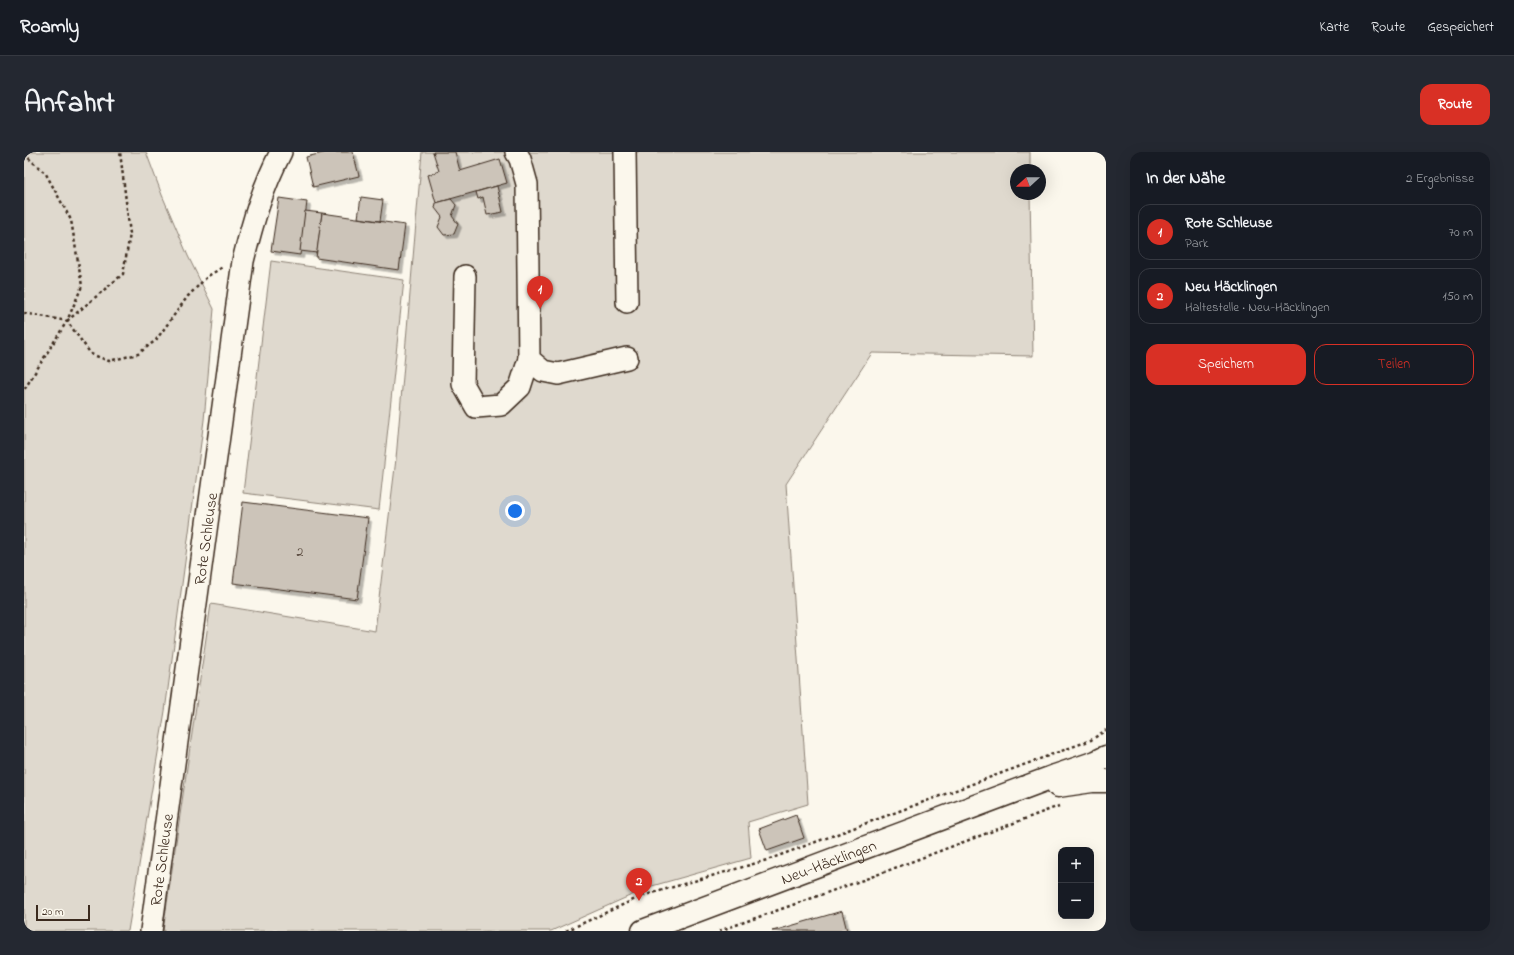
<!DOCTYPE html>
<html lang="de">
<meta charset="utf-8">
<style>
:root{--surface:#171b24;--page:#242831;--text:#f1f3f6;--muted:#9ea1a6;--line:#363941;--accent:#d93025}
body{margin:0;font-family:"Indie Flower",sans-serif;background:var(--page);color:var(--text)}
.controls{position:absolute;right:12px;bottom:12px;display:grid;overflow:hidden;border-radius:8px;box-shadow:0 4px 16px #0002}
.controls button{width:36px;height:36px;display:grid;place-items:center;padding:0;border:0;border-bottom:1px solid var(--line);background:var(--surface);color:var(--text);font:20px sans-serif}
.compass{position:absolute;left:986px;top:12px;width:36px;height:36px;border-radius:50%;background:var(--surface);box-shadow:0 4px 16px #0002;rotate:249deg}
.scale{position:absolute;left:12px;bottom:10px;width:54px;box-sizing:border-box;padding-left:4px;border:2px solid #3b2a1e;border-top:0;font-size:11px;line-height:14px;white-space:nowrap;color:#3b2a1e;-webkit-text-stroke:3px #fbf7ec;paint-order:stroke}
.you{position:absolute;left:491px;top:359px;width:14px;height:14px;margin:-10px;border:3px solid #fff;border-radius:50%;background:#1a73e8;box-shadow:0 0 0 6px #1a73e833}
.badge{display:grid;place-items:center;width:26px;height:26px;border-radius:50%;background:var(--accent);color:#fff;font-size:13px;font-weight:700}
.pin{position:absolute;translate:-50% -33px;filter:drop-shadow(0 1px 2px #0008)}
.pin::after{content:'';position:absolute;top:21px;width:14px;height:12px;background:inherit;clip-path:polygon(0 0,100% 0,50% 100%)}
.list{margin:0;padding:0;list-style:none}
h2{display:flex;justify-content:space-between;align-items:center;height:52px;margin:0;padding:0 16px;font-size:17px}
h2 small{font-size:13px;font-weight:400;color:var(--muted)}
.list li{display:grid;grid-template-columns:26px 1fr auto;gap:12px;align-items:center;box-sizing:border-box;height:56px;margin:0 8px 8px;padding:0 8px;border:1px solid var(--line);border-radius:12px}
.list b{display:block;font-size:15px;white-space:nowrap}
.list p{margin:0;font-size:13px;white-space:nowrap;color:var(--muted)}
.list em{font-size:13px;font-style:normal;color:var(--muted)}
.actions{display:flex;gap:8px;padding:12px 16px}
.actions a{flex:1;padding:9px 0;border:1px solid var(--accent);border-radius:12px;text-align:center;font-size:14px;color:var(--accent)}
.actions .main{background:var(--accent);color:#fff}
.map{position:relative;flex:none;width:1082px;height:779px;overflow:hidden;border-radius:12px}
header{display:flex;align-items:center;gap:24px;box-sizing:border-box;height:56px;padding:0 20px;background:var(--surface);border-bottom:1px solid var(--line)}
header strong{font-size:19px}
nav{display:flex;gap:22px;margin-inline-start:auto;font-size:14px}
.intro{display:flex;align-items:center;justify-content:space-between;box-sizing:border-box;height:96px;padding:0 24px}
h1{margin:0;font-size:28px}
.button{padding:10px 18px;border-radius:12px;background:var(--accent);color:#fff;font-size:14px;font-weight:700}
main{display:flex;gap:24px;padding:0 24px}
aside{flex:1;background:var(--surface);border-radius:12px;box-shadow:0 4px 16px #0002}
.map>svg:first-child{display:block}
</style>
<header>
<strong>Roamly</strong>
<nav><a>Karte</a><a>Route</a><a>Gespeichert</a></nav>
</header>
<div class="intro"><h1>Anfahrt</h1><a class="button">Route</a></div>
<main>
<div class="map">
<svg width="1082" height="779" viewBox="0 0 1082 779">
<defs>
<filter id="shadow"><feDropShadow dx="3.5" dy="3.5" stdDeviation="0" flood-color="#0004"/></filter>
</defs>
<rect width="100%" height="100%" fill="#fbf7ec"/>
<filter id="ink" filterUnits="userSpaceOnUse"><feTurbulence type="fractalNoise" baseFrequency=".025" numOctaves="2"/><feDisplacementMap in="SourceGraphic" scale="8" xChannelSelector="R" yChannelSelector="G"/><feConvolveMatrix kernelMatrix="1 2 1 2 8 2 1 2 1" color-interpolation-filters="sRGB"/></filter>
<g filter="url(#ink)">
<g fill="#dfd9ce" stroke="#8d8276">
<polygon points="0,0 122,0 138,43 164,104 190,157 180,268 141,559 104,779 0,779"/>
<polygon points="398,0 1006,0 1006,18 992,18 992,42 1006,42 1009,204 848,201 762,332 784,652 724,670 727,706 628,734 527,779 139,779 187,452 351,479 372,307"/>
<polygon points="247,109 380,128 355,358 219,341"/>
</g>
<g fill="#ccc4b9" stroke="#3b2a1e" filter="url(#shadow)">
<polygon points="303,0 329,0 335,24 289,35 282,5"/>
<polygon points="409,0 431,0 436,19 476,7 483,31 412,51 404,23 415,19"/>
<polygon points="473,34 479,60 463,63 459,45 454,47 452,40"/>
<polygon points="337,45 359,48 356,69 334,66"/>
<polygon points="255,46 283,50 276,103 247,99"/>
<polygon points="427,47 432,53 428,64 434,72 430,82 420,83 414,75 418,65 411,56 412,51"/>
<polygon points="281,59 298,61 293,101 276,99"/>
<polygon points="298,61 381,73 375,118 292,106"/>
<polygon points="219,350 344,366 333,447 209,431"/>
<polygon points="772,663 780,686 743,699 735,677"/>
<polygon points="818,759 823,779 748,779 756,777"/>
</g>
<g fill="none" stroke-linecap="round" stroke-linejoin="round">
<defs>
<g id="minor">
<polyline points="492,0 496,7 503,32 505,207 519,219 534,222 603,206"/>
<polyline points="601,0 603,150"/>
<polyline points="441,124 439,232 452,255 477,253 496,235 505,207"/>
<path id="s1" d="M127,779L219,109C229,69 238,37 257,0"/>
</g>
<g id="major">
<polyline points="1034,634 1068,629 1082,629"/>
<path id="s2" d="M619,779L1031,624L1072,610L1082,605"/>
</g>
</defs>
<use href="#minor" stroke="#3b2a1e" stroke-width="24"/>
<use href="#major" stroke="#3b2a1e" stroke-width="25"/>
<g stroke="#3b2a1e" stroke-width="2.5" stroke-dasharray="3 3" stroke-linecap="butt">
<polyline points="0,2 22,22 47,68 58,134 43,169 0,238"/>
<polyline points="0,161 43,169 67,202 85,209 114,202 132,188 164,144 184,124 199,115"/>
<polyline points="43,169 99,122 106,82 96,0"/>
<polyline points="542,779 618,744 743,708 1067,588 1082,578"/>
<polyline points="695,779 839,728 1035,654"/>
</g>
<use href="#minor" stroke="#fbf7ec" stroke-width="21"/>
<use href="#major" stroke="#fbf7ec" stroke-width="22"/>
</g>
</g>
<g text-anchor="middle" stroke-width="4" stroke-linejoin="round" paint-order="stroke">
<g font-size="14" fill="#5f5045">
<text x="276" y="404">2</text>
</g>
<g font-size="16" fill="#3b2a1e" stroke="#fbf7ec">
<text dy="6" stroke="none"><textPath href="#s1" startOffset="396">Rote Schleuse</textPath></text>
<text dy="6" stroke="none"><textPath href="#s1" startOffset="72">Rote Schleuse</textPath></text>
<text dy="6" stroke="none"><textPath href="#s2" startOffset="198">Neu-Häcklingen</textPath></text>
</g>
</g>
</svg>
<div class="controls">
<button>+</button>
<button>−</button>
</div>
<svg class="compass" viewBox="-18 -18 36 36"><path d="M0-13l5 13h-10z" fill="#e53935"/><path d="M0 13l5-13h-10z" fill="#9ea1a6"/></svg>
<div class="scale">20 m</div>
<div class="you"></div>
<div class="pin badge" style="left:516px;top:157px">1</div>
<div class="pin badge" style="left:615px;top:749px">2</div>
</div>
<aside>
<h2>In der Nähe<small>2 Ergebnisse</small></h2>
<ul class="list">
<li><span class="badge">1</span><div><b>Rote Schleuse</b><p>Park</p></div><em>70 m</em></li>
<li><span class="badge">2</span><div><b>Neu Häcklingen</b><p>Haltestelle · Neu-Häcklingen</p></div><em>150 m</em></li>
</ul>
<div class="actions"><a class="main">Speichern</a><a>Teilen</a></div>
</aside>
</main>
